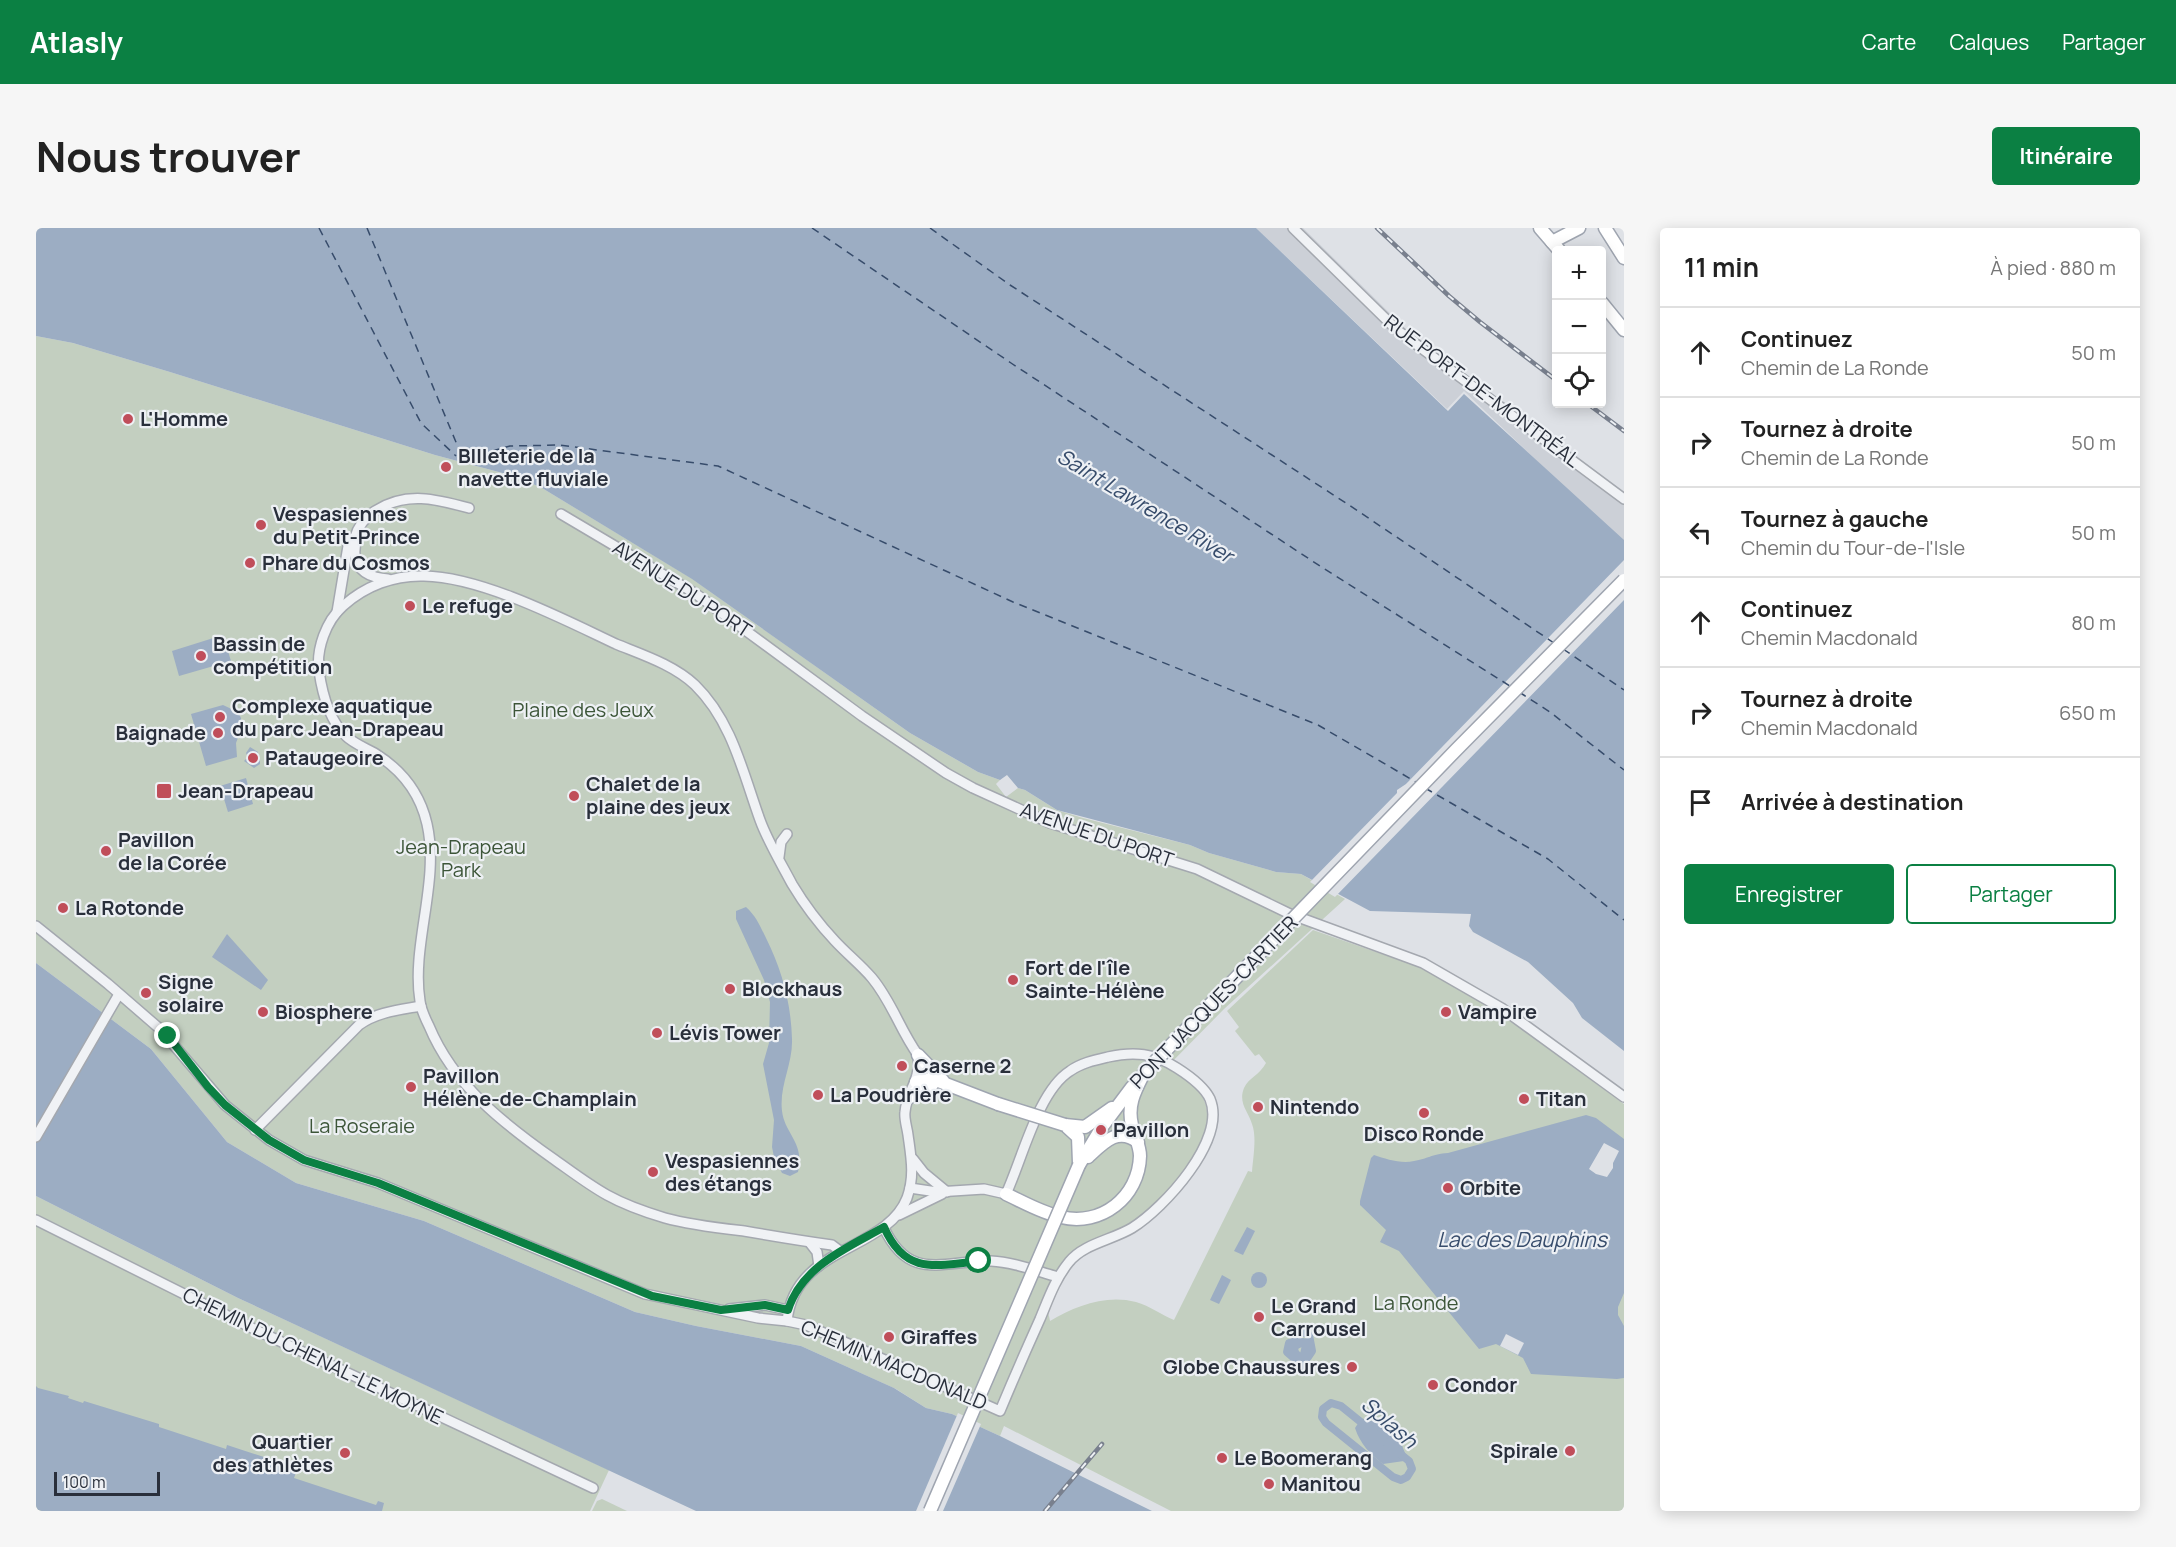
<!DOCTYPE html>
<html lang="fr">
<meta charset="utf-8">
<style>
:root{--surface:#fff;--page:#f6f6f6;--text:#222;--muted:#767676;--line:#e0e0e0;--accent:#0b8043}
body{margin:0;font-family:Manrope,sans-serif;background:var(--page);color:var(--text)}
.controls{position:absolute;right:18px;top:18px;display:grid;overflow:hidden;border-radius:6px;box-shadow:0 3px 15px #0003}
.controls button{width:54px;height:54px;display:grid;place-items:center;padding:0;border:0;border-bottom:2px solid var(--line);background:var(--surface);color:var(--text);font:30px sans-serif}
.scale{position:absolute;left:18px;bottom:15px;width:106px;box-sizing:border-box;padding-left:6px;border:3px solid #292f3b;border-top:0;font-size:16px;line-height:21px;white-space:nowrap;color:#292f3b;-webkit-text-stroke:4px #edf0f4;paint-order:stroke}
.stop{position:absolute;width:18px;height:18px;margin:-14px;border:4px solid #0b8043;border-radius:50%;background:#fff}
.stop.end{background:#0b8043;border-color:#fff;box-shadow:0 2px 6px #0008}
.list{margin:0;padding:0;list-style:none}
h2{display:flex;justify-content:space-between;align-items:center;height:78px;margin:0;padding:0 24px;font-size:26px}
h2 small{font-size:20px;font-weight:400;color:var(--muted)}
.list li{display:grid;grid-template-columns:39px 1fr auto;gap:18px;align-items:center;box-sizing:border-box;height:90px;padding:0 24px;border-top:2px solid var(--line)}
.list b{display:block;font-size:22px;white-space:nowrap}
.list p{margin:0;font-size:20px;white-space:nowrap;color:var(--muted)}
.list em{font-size:20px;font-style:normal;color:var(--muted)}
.actions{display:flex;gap:12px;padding:18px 24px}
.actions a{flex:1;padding:14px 0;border:2px solid var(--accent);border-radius:6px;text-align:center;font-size:21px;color:var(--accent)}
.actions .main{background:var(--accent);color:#fff}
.icon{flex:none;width:33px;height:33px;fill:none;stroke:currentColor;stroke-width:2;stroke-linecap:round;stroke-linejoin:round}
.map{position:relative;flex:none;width:1588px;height:1283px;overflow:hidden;border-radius:6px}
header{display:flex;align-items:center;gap:36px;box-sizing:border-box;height:84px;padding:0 30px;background:var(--accent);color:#fff}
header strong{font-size:28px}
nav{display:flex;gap:33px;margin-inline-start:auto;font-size:21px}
.intro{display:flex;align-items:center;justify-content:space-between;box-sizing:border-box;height:144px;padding:0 36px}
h1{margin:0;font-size:42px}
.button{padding:15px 27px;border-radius:6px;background:var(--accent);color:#fff;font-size:21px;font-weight:700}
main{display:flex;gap:36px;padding:0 36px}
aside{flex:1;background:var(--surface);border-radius:6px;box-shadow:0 3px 15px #0003}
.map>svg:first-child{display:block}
</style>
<header>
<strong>Atlasly</strong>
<nav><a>Carte</a><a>Calques</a><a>Partager</a></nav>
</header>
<div class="intro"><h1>Nous trouver</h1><a class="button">Itinéraire</a></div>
<main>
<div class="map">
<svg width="1588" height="1283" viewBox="0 0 1588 1283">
<rect width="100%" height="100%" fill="#dee1e6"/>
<polygon fill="#ccd0d7" points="1220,0 1267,0 1370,101 1588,265 1588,316 1428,163 1411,181"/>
<g fill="#c3cfc0">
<path d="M0,108L37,115L134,144L399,227L481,249L506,260L655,350L874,505L942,544L964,552L960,556L970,569L982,560L989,562L1021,582L1047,590L1154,617L1173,625L1240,644L1265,646L1309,671L1188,781L1131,839C1142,848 1159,856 1166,868C1190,909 1123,979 1090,998C1071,1009 1046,1014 1030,1030C1021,1039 1013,1054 1010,1066C1008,1074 1013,1085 1014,1093C1039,1078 1070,1066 1100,1074C1114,1078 1126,1087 1138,1092L1212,943L1216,944C1217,930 1221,909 1216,896C1212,883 1202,875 1208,860C1213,849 1223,848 1230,835L1223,826L1219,828L1199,803L1203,799L1191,783L1277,702L1386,740L1463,784L1588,876V1283H1135L968,1198L964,1208L916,1186L890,1180L860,1161L765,1118L660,1098L599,1084L388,993L260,955L191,914L115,821L0,735Z"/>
<polygon points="0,968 202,1070 573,1242 554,1283 0,1283"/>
<polygon points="566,1271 591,1283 556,1283 561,1273"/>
</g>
<g fill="#9cadc3">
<polygon points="0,0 1220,0 1412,183 1428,166 1588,312 1588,823 1546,790 1537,775 1492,734 1437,704 1433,698 1435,686 1334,683 1265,646 1240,644 1173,625 1154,617 1021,582 989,562 982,560 971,547 964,552 942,544 874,505 656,351 506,260 481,249 399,227 134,144 37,115 0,108"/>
<polygon points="187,407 195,433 143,448 136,423"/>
<polygon points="187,477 202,484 205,490 205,502 200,515 201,529 170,538 155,486"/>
<polygon points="214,519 222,524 222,530 224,533 224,536 218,540 208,533 212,529 210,525"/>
<polygon points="210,550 217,576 192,584 184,558"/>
<path d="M710,679C720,688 724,698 730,710C746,742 755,775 756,811C757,836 743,858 746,883C749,907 769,914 762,944L754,948L746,945L738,929L736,919L738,892L727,836L733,815L734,774L728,752L700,691V683Z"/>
<polygon points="191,706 232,752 225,762 176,729"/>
<polygon points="0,735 115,821 191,914 260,955 388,993 599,1084 660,1098 765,1118 858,1160 890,1180 916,1186 964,1208 1116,1283 660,1283 202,1070 0,968"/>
<path d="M1550,887L1560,890L1588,911V1065L1582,1079V1087L1588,1098V1150L1581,1151L1495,1146L1487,1130L1464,1118L1460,1116L1443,1121L1363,1023L1344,1014L1350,1002L1324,977V973L1335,930L1338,927C1350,931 1365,936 1378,933C1392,931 1395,926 1412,925Z"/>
<polygon points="1211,999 1219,1003 1207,1027 1198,1023"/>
<circle cx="1223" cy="1052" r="8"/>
<polygon points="1186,1047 1195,1052 1183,1076 1174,1072"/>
<polygon points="0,1158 2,1160 33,1168 32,1170 47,1175 48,1173 123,1196 123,1199 190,1221 191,1217 234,1231 234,1235 261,1242 258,1250 340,1277 342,1273 348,1275 346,1283 5,1283 0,1281"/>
<path d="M1325,1191L1349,1195L1353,1198L1361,1205L1371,1230L1368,1233L1347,1236C1335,1227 1324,1216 1319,1200Z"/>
</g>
<g fill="#dee1e6">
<polygon points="1588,332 1588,372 1299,669 1274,654 1361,565 1361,562 1370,556"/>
<polygon points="1568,915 1583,923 1577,935 1577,940 1571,949 1560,946 1553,941"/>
<polygon points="1470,1106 1488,1115 1482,1127 1464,1118"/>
<polygon points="922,1185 945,1196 907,1283 880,1283"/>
</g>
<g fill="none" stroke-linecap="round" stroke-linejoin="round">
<g stroke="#9cadc3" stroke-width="8">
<polygon points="1265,1103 1273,1107 1276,1123 1272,1129 1268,1126 1270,1117 1267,1114 1259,1118 1258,1123 1268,1136 1266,1141 1264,1142 1260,1139 1259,1131 1251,1124 1253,1115 1260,1113"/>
<polygon points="1295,1175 1305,1178 1373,1233 1376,1241 1371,1249 1365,1252 1357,1249 1290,1195 1286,1189 1287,1181"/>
</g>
<g stroke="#374c6b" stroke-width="1.5" stroke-dasharray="8 6" stroke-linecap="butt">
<polyline points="283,0 385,195 420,228"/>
<polyline points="331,0 427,231 474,218 524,217 682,238 977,374 1282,497 1380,554"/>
<polyline points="776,0 975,135 1287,340 1474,458"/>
<polyline points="894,0 974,57 1313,277 1518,415"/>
<polyline points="1527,421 1588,462"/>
<polyline points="1483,464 1514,484 1588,542"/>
<polyline points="1389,560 1512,631 1588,692"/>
</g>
<defs>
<g id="minor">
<polyline points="1257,0 1361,102 1588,271"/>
<polyline points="525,286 660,366 826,488 910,545 937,560 1014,595 1161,641 1254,686 1387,735 1467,781 1588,869"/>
<path d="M319,309C321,315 318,321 319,328C322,345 337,350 352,351"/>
<path d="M301,384L313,312L319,309C322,298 330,289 339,283C370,263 400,271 433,280"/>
<polyline points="743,629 745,614 751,606"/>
<path d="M0,698L72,756L124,801L189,877L233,912L268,932L342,955L609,1066L722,1090L751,1093L770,1097L964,1183C977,1152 990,1122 1004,1091C1012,1072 1019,1051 1033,1034C1047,1016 1076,1012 1096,1000C1128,980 1191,912 1174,871C1168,858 1152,847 1141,840C1118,825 1098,823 1072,829C1059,832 1045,835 1034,843C1002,863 986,932 970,966L948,961L901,964L874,960"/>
<path d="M219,902L323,797C341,784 363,782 385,778"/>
<polyline points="0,909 83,766"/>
<polyline points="877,931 888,945 911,964"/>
<polyline points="863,987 906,966"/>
<polyline points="0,992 218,1101 557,1260"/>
<path d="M848,1000C874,1055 908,1032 955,1033C978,1034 1000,1043 1022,1049"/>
<polyline points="774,1015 781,1024 783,1038"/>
<polyline points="693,1081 729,1077 752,1082"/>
<path d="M751,1093C759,1017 850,1024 871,970C879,948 875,929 872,907C871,899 868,891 869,884C871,861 885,854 882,827C864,802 856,774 836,750C825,737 811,726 799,713C783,696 768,676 756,656C745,635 732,614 724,592C707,545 696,493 659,457C638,437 607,427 580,416C527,391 446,349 388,348C358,347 329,358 307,378C290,393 280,421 283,443C286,464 293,492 310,508C318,516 330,520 340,526C367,543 384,565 391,596C404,654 375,717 384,773C385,782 389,790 393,798C418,858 468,896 519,932C536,944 553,957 571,967C589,977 609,984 629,990C654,997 682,1000 708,1003C737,1008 767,1013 796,1017L804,1023"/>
</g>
<g id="major">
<polyline points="1504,0 1523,22"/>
<polyline points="1569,0 1588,30"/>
<polyline points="1516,14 1543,0"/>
<polyline points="1566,75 1588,102"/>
<polyline points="882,827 907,853"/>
<polyline points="880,854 897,851 962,876"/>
<polyline points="874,869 884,860 896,857"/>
<polyline points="1029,897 1049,899 1076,880"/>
<polyline points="1030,898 1042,909 1043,935"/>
<path d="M1052,929C1067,915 1082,898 1102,914"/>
<polyline points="1043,937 1066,899 1096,859"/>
<path d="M970,966C987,974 1006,985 1025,989C1065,999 1103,969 1104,928C1104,917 1098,908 1096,897C1091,877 1099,863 1108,845"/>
</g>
</defs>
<use href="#minor" stroke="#a4a8af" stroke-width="12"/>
<use href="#major" stroke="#9fa5b0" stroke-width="15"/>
<use href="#minor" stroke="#f0f2f5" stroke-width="9"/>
<use href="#major" stroke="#fff" stroke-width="12"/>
<defs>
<g id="rail">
<polyline points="1341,0 1413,68 1444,94 1520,152"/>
<polyline points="1552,176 1588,203"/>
<polyline points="1009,1283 1066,1216"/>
</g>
</defs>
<use href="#rail" stroke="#79808e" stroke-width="4.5"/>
<use href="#rail" stroke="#edf0f4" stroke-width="2" stroke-dasharray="7" stroke-linecap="butt"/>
<defs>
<g id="major-bridge">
<polyline points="1108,845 1420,522 1588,352"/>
<polyline points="962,876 1029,897"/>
<polyline points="894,1283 1043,937"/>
</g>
</defs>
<use href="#major-bridge" stroke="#9fa5b0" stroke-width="15" stroke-linecap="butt"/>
<use href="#major-bridge" stroke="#fff" stroke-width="12"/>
</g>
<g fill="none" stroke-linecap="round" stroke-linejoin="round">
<path stroke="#0b8043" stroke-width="8" d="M132,808L172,859L189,877L233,912L268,932L342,955L616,1068L685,1082L729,1077L752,1082C766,1038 811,1020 848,999C869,1047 899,1038 943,1033"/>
</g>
<g fill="#c04e5a" stroke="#edf0f4" stroke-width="2">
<circle cx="92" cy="191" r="6"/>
<circle cx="410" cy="239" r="6"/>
<circle cx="225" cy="297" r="6"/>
<circle cx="214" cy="335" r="6"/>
<circle cx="374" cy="378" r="6"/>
<circle cx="165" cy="428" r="6"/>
<circle cx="184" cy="489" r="6"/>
<circle cx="182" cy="505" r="6"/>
<circle cx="217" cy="530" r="6"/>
<rect x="120" y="555" width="16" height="16" rx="3"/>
<circle cx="538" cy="568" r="6"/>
<circle cx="70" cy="623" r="6"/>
<circle cx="27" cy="680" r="6"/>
<circle cx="977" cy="752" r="6"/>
<circle cx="694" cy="761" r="6"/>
<circle cx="110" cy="765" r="6"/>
<circle cx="227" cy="784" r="6"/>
<circle cx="1410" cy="784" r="6"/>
<circle cx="621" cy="805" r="6"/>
<circle cx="866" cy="838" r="6"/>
<circle cx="375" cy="859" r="6"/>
<circle cx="782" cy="867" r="6"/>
<circle cx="1488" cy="871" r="6"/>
<circle cx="1222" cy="879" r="6"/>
<circle cx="1388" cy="885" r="6"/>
<circle cx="1065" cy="902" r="6"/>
<circle cx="617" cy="944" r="6"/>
<circle cx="1412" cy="960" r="6"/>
<circle cx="1223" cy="1089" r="6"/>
<circle cx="853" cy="1109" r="6"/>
<circle cx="1316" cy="1139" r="6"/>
<circle cx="1397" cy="1157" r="6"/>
<circle cx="1534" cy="1223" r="6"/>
<circle cx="309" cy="1225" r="6"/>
<circle cx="1186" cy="1230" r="6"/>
<circle cx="1233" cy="1256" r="6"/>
</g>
<g text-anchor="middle" stroke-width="4.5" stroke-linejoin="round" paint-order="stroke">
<g font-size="20" fill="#292f3b" stroke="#edf0f4">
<text transform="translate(1446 163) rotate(37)" y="7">RUE PORT-DE-MONTRÉAL</text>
<text transform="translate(646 361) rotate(33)" y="7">AVENUE DU PORT</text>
<text transform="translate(1061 607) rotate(19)" y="7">AVENUE DU PORT</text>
<text transform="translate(1178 774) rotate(-46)" y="7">PONT JACQUES-CARTIER</text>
<text transform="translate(277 1128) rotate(26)" y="7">CHEMIN DU CHENAL-LE MOYNE</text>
<text transform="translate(858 1137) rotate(23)" y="7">CHEMIN MACDONALD</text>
</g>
<g font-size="20" font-weight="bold" fill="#292f3b" stroke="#edf0f4" text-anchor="start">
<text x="104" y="198">L'Homme</text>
<text x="422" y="235">BIlleterie de la<tspan x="422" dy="23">navette fluviale</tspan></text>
<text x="237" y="293">Vespasiennes<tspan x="237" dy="23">du Petit-Prince</tspan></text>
<text x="226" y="342">Phare du Cosmos</text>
<text x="386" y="385">Le refuge</text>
<text x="177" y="423">Bassin de<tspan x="177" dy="23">compétition</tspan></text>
<text x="196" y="485">Complexe aquatique<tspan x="196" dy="23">du parc Jean-Drapeau</tspan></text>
<text x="170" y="512" text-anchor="end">Baignade</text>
<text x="229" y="537">Pataugeoire</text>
<text x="550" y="563">Chalet de la<tspan x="550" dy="23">plaine des jeux</tspan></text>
<text x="142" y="570">Jean-Drapeau</text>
<text x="82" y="619">Pavillon<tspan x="82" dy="23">de la Corée</tspan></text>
<text x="39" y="687">La Rotonde</text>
<text x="989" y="747">Fort de l'île<tspan x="989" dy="23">Sainte-Hélène</tspan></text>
<text x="122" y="761">Signe<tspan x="122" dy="23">solaire</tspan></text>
<text x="706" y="768">Blockhaus</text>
<text x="239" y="791">Biosphere</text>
<text x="1422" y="791">Vampire</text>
<text x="633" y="812">Lévis Tower</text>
<text x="878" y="845">Caserne 2</text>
<text x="387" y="855">Pavillon<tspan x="387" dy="23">Hélène-de-Champlain</tspan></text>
<text x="794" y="874">La Poudrière</text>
<text x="1500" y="878">Titan</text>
<text x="1234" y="886">Nintendo</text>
<text x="1077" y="909">Pavillon</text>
<text x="1388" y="913" text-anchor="middle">Disco Ronde</text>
<text x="629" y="940">Vespasiennes<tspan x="629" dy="23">des étangs</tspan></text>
<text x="1424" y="967">Orbite</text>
<text x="1235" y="1085">Le Grand<tspan x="1235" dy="23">Carrousel</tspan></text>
<text x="865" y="1116">Giraffes</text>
<text x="1304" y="1146" text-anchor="end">Globe Chaussures</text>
<text x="1409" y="1164">Condor</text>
<text x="297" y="1221" text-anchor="end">Quartier<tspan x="297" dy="23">des athlètes</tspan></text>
<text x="1522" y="1230" text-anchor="end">Spirale</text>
<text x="1198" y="1237">Le Boomerang</text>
<text x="1245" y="1263">Manitou</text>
</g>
<g font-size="20" fill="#3c5538" stroke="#edf0f4">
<text x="547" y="489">Plaine des Jeux</text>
<text x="425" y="626">Jean-Drapeau<tspan x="425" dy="23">Park</tspan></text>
<text x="326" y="905">La Roseraie</text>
<text x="1380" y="1082">La Ronde</text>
</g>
<g font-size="21" font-style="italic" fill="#374c6b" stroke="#edf0f4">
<text transform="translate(1109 278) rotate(31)" y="7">Saint Lawrence River</text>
<text x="1486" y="1019">Lac des Dauphins</text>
<text transform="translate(1353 1195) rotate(41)" y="7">Splash</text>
</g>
</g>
</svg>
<div class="controls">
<button>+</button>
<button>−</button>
<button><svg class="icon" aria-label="locate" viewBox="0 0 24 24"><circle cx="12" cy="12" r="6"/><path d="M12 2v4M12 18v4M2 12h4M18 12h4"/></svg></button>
</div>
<div class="scale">100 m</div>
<div class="stop" style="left:943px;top:1033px"></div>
<div class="stop end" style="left:132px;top:808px"></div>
</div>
<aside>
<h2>11 min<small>À pied · 880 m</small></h2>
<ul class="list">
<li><svg class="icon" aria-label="ahead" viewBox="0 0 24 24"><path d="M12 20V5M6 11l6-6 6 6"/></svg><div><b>Continuez</b><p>Chemin de La Ronde</p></div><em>50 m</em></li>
<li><svg class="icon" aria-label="right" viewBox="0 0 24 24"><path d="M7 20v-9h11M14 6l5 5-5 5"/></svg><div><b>Tournez à droite</b><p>Chemin de La Ronde</p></div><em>50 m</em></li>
<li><svg class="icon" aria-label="left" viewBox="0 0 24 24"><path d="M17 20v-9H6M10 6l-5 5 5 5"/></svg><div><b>Tournez à gauche</b><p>Chemin du Tour-de-l'Isle</p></div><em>50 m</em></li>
<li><svg class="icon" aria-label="ahead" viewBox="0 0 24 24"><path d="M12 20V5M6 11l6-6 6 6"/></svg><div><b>Continuez</b><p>Chemin Macdonald</p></div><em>80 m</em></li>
<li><svg class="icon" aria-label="right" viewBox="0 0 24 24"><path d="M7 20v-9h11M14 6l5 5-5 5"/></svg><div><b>Tournez à droite</b><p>Chemin Macdonald</p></div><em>650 m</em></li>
<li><svg class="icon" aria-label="arrive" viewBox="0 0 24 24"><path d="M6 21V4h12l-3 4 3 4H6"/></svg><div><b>Arrivée à destination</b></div></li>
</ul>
<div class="actions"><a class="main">Enregistrer</a><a>Partager</a></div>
</aside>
</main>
